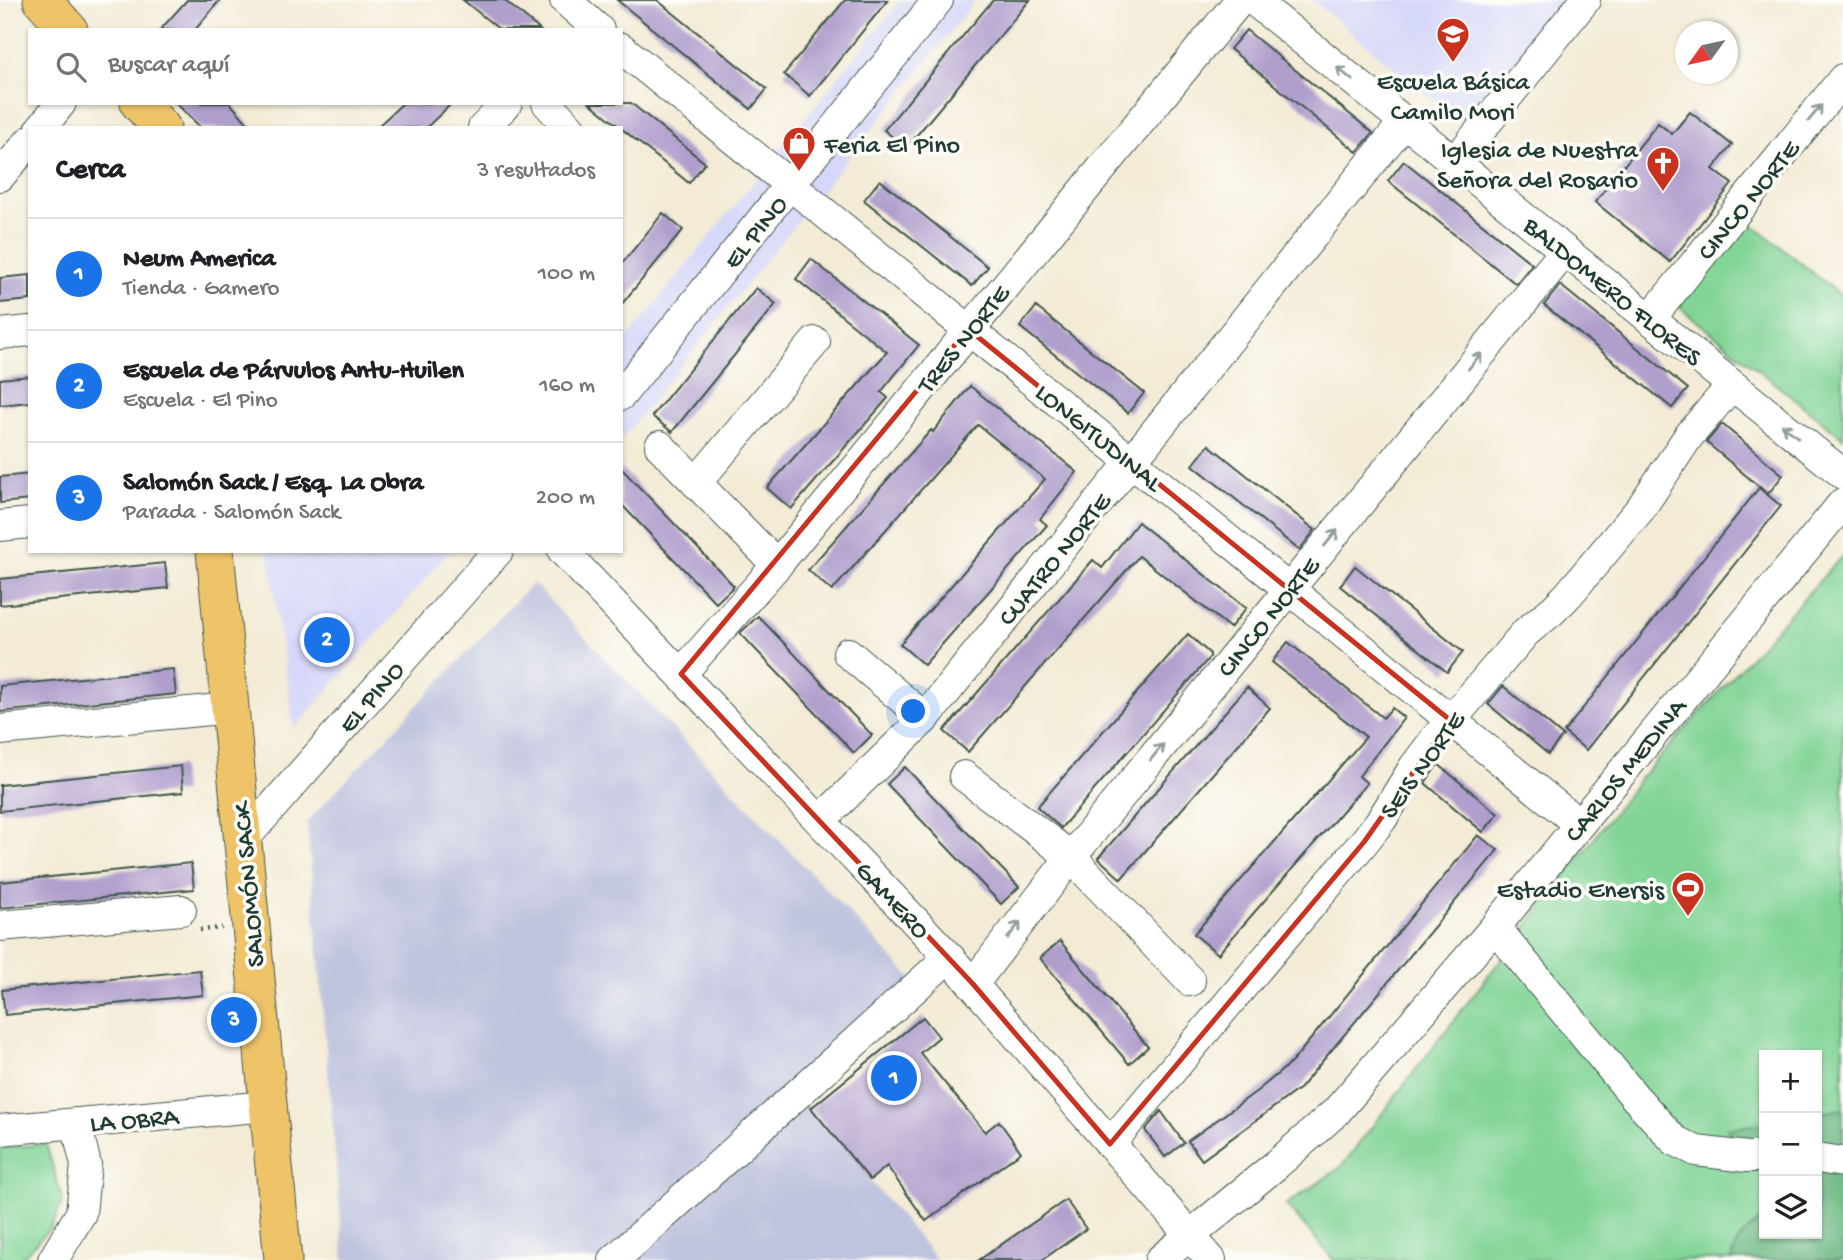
<!DOCTYPE html>
<html lang="es">
<meta charset="utf-8">
<style>
:root{--surface:#fff;--page:#f6f6f6;--text:#202124;--muted:#757577;--line:#e0e0e0;--accent:#1a73e8}
body{margin:0;font-family:"Gochi Hand",sans-serif;background:var(--page);color:var(--text)}
.controls{position:absolute;right:21px;bottom:21px;display:grid;overflow:hidden;border-radius:0px;box-shadow:0 2px 5px #0004}
.controls button{width:63px;height:63px;display:grid;place-items:center;padding:0;border:0;border-bottom:2px solid var(--line);background:var(--surface);color:var(--text);font:35px sans-serif}
.compass{position:absolute;left:1675px;top:21px;width:63px;height:63px;border-radius:50%;background:var(--surface);box-shadow:0 2px 5px #0004;rotate:237deg}
.you{position:absolute;left:914px;top:712px;width:24px;height:24px;margin:-18px;border:5px solid #fff;border-radius:50%;background:#1a73e8;box-shadow:0 0 0 10px #1a73e833}
.badge{display:grid;place-items:center;width:46px;height:46px;border-radius:50%;background:var(--accent);color:#fff;font-size:23px;font-weight:700}
.pin{position:absolute;translate:-50% -50%;border:4px solid #fff;box-shadow:0 2px 7px #0006}
.list{margin:0;padding:0;list-style:none}
h2{display:flex;justify-content:space-between;align-items:center;height:91px;margin:0;padding:0 28px;font-size:30px}
h2 small{font-size:23px;font-weight:400;color:var(--muted)}
.list li{display:grid;grid-template-columns:46px 1fr auto;gap:21px;align-items:center;box-sizing:border-box;height:112px;padding:0 28px;border-top:2px solid var(--line)}
.list b{display:block;font-size:26px;white-space:nowrap}
.list p{margin:0;font-size:23px;white-space:nowrap;color:var(--muted)}
.list em{font-size:23px;font-style:normal;color:var(--muted)}
.icon{flex:none;width:38px;height:38px;fill:none;stroke:currentColor;stroke-width:2;stroke-linecap:round;stroke-linejoin:round}
.map{position:relative;flex:none;width:1843px;height:1260px;overflow:hidden}
.search{position:absolute;background:var(--surface);box-shadow:0 2px 5px #0004;left:28px;top:28px;width:595px;height:77px;display:flex;align-items:center;gap:18px;box-sizing:border-box;padding:0 24px;border-radius:0px;color:var(--muted);font-size:26px}
.panel{position:absolute;background:var(--surface);box-shadow:0 2px 5px #0004;left:28px;top:126px;width:595px;height:427px;border-radius:0px}
.map>svg:first-child{display:block}
</style>
<div class="map">
<svg width="1843" height="1260" viewBox="0 0 1843 1260">
<rect width="100%" height="100%" fill="#fdfcf7"/>
<filter id="ink" filterUnits="userSpaceOnUse"><feTurbulence type="fractalNoise" baseFrequency=".0143" numOctaves="2"/><feDisplacementMap in="SourceGraphic" scale="14" xChannelSelector="R" yChannelSelector="G"/><feConvolveMatrix kernelMatrix="1 2 1 2 8 2 1 2 1" color-interpolation-filters="sRGB"/></filter>
<filter id="wash" filterUnits="userSpaceOnUse"><feTurbulence type="fractalNoise" baseFrequency=".00686" numOctaves="4" result="noise"/><feDisplacementMap in="SourceGraphic" scale="28" xChannelSelector="R" yChannelSelector="G"/><feGaussianBlur stdDeviation="1.57" result="paint"/><feColorMatrix in="noise" values="0 0 0 0 0 0 0 0 0 0 0 0 0 0 0 0 0 1.4 0 .05"/><feComposite in="paint" operator="in"/></filter>
<g filter="url(#wash)">
<rect width="100%" height="100%" fill="#f3ebd5"/>
<g fill="#d6d8f9">
<polygon points="901,0 976,0 621,440 621,346"/>
<polygon points="1312,0 1566,0 1467,128"/>
<polygon points="268,551 450,551 294,729"/>
</g>
<polygon fill="#bec3de" points="533,583 919,986 797,1094 937,1260 344,1260 307,822"/>
<g fill="#81d496" stroke="#508865" stroke-width="2" fill-rule="evenodd">
<polygon points="1747,220 1843,297 1843,438 1678,306"/>
<path d="M1843,555V1260H1334L1286,1205L1341,1167L1639,780ZM1764,1055H1817V1234H1764Z"/>
<polygon points="46,1144 63,1201 52,1226 20,1260 0,1260 0,1148"/>
</g>
<g fill="#68b67f" stroke="#447a5a" stroke-width="2">
<path d="M1843,1109V1260H1732C1734,1238 1748,1230 1764,1218V1234H1817V1113Z"/>
<polygon points="1764,1123 1764,1170 1727,1129"/>
</g>
<g id="blocks">
<g fill="#b09fcd">
<polygon points="187,0 220,0 195,30 160,30"/>
<polygon points="463,0 504,0 540,30 500,30"/>
<polygon points="617,0 657,0 767,89 751,109"/>
<polygon points="845,0 888,0 810,96 784,74"/>
<polygon points="993,0 1030,0 906,148 884,130"/>
<polygon points="1246,30 1373,133 1357,152 1230,49"/>
<polygon points="176,103 230,103 252,128 201,128"/>
<polygon points="403,103 452,103 426,128 376,128"/>
<polygon points="590,103 631,103 705,163 689,183"/>
<polygon points="1690,112 1732,145 1713,169 1732,184 1670,262 1595,202 1658,123 1672,134"/>
<polygon points="1404,161 1532,264 1516,284 1388,181"/>
<polygon points="880,180 988,267 972,286 864,200"/>
<polygon points="663,213 683,230 621,305 621,265"/>
<polygon points="811,259 919,345 881,392 888,398 791,509 767,488 887,352 796,279"/>
<polygon points="30,275 30,300 0,303 0,278"/>
<polygon points="1560,285 1688,389 1672,408 1544,305"/>
<polygon points="756,288 776,304 672,432 652,416"/>
<polygon points="1036,307 1144,393 1128,413 1020,327"/>
<polygon points="30,376 30,402 0,405 0,379"/>
<polygon points="970,386 1077,472 1040,519 1047,525 924,665 900,644 1045,479 978,425 832,591 808,570 931,430 933,432"/>
<polygon points="1722,424 1783,475 1768,494 1706,442"/>
<polygon points="1209,445 1315,530 1299,550 1193,465"/>
<polygon points="621,468 734,586 716,603 621,504"/>
<polygon points="30,474 30,500 0,503 0,477"/>
<polygon points="1759,488 1781,506 1586,750 1564,732"/>
<polygon points="1138,522 1246,608 1230,628 1139,556 968,752 944,731 1093,560 1102,568"/>
<polygon points="165,563 168,588 0,605 0,579"/>
<polygon points="1355,566 1463,652 1447,672 1340,586"/>
<polygon points="758,616 872,735 854,753 740,633"/>
<polygon points="1188,634 1210,654 1210,657 1061,828 1037,807"/>
<polygon points="1288,642 1383,718 1392,708 1404,718 1359,776 1367,783 1218,954 1194,934 1366,737 1272,662"/>
<polygon points="173,669 176,694 0,712 0,686"/>
<polygon points="1503,686 1563,736 1548,754 1488,704"/>
<polygon points="1247,687 1270,708 1121,879 1098,858"/>
<polygon points="1438,764 1498,814 1483,832 1425,783"/>
<polygon points="181,766 183,792 0,811 0,785"/>
<polygon points="905,767 1019,887 1001,904 887,784"/>
<polygon points="1478,835 1498,850 1300,1088 1202,1160 1188,1141 1257,1091 1292,1062"/>
<polygon points="191,863 194,889 0,908 0,882"/>
<polygon points="1060,941 1148,1047 1129,1064 1040,958"/>
<polygon points="200,970 203,995 5,1015 2,990"/>
<polygon points="923,1017 939,1037 920,1053 985,1132 999,1121 1021,1152 926,1221 887,1166 870,1180 811,1108"/>
<polygon points="1161,1111 1184,1143 1165,1157 1145,1130"/>
<polygon points="1066,1200 1086,1229 1042,1260 979,1260"/>
</g>
</g>
</g>
<g filter="url(#ink)">
<use href="#blocks" fill-opacity="0" stroke="#3f574c" stroke-width="2"/>
<g fill="none" stroke-linecap="round" stroke-linejoin="round">
<defs>
<g id="minor">
<polyline points="565,0 599,30"/>
<polyline points="1253,0 1843,474"/>
<polyline points="621,48 1579,824"/>
<polyline points="547,103 570,128"/>
<polyline points="41,128 61,103"/>
<polyline points="483,128 507,103"/>
<polyline points="1455,162 1585,0"/>
<polyline points="0,176 30,141"/>
<polyline points="1650,319 1843,79"/>
<polyline points="0,334 30,331"/>
<polyline points="621,395 938,0"/>
<polyline points="660,446 777,565"/>
<polyline points="696,483 815,342"/>
<polyline points="0,526 30,523"/>
<polyline points="563,551 949,957 1211,1260"/>
<polyline points="848,653 925,718"/>
<polyline points="681,674 777,565 1240,0"/>
<polyline points="0,730 231,708"/>
<polyline points="964,776 1071,857 1190,981"/>
<polyline points="821,820 925,718 1405,121"/>
<polyline points="243,840 498,551"/>
<polyline points="0,926 181,910"/>
<polyline points="1495,927 1634,1096 1674,1140 1696,1151 1747,1157 1764,1157"/>
<polyline points="973,984 1071,857 1565,251"/>
<polyline points="0,1130 268,1106"/>
<polyline points="1110,1144 1364,842 1382,819 1414,767 1435,739 1526,632 1553,610 1568,595 1641,508 1688,437 1732,385"/>
<polyline points="1817,1158 1843,1162"/>
<polyline points="53,1260 81,1213 86,1165 76,1123"/>
<polyline points="614,1260 949,957"/>
<polyline points="1160,1260 1276,1165 1336,1112 1495,927 1843,503"/>
</g>
<g id="major">
<polyline points="42,0 69,30"/>
<polyline points="139,103 162,128"/>
<polyline points="215,551 283,1260"/>
</g>
</defs>
<use href="#minor" stroke="#3f574c" stroke-width="32"/>
<use href="#major" stroke="#3f574c" stroke-width="39"/>
<polyline stroke="#3f574c" stroke-width="4.5" stroke-dasharray="2 5" stroke-linecap="butt" points="200,930 222,928"/>
<use href="#minor" stroke="#fff" stroke-width="30"/>
<use href="#major" stroke="#efc469" stroke-width="37"/>
</g>
<defs><path id="oneway-shaft" d="M-6 0H5M1.5-3L5.5 0L1.5 3" fill="none" stroke-width="1.6" stroke-linecap="round" stroke-linejoin="round" transform="scale(1.75)"/></defs>
<g stroke="#8f9e9a">
<use href="#oneway-shaft" transform="translate(1345 74) rotate(-141)"/>
<use href="#oneway-shaft" transform="translate(1815 113) rotate(-51)"/>
<use href="#oneway-shaft" transform="translate(1475 361) rotate(-51)"/>
<use href="#oneway-shaft" transform="translate(1790 431) rotate(-141)"/>
<use href="#oneway-shaft" transform="translate(1331 538) rotate(-51)"/>
<use href="#oneway-shaft" transform="translate(1157 752) rotate(-51)"/>
<use href="#oneway-shaft" transform="translate(1014 930) rotate(-52)"/>
</g>
</g>
<path fill="none" stroke="#c8321e" stroke-width="5" stroke-linejoin="round" d="M968,329L1450,720L1364,842L1110,1144L973,984L681,674Z"/>
<defs>
<symbol id="school-pin" viewBox="-11 -11 22 30"><path d="M0 17L-7.5 6A9.5 9.5 0 1 1 7.5 6Z" fill="#c8321e" stroke="#fdfcf7"/><path d="M0-5L7-2L0 1L-7-2ZM-4 1L0 2.5L4 1V4Q0 6-4 4Z" fill="#fff"/></symbol>
<symbol id="shop-pin" viewBox="-11 -11 22 30"><path d="M0 17L-7.5 6A9.5 9.5 0 1 1 7.5 6Z" fill="#c8321e" stroke="#fdfcf7"/><path d="M-5-2.5h2.3a2.7 3.5 0 0 1 5.4 0H5L5.5 6h-11ZM-1.5-2.5h3a1.5 2.3 0 0 0-3 0Z" fill="#fff"/></symbol>
<symbol id="church-pin" viewBox="-11 -11 22 30"><path d="M0 17L-7.5 6A9.5 9.5 0 1 1 7.5 6Z" fill="#c8321e" stroke="#fdfcf7"/><path d="M-1.2-6h2.4v3.5h3.3v2.4h-3.3V6h-2.4V-.1h-3.3v-2.4h3.3Z" fill="#fff"/></symbol>
<symbol id="stadium-pin" viewBox="-11 -11 22 30"><path d="M0 17L-7.5 6A9.5 9.5 0 1 1 7.5 6Z" fill="#c8321e" stroke="#fdfcf7"/><path d="M0-5a6.5 5 0 1 0 0 10a6.5 5 0 1 0 0-10ZM-3.5-1.8h7v3.6h-7Z" fill="#fff"/></symbol>
</defs>
<g fill-rule="evenodd">
<use href="#school-pin" x="1434" y="15" width="38" height="52"/>
<use href="#shop-pin" x="780" y="124" width="38" height="52"/>
<use href="#church-pin" x="1644" y="144" width="38" height="52"/>
<use href="#stadium-pin" x="1669" y="869" width="38" height="52"/>
</g>
<g text-anchor="middle" stroke-width="7" stroke-linejoin="round" paint-order="stroke">
<g font-size="26" fill="#1f3d34" stroke="#fdfcf7" text-anchor="end">
<text x="1453" y="89" text-anchor="middle">Escuela Básica<tspan x="1453" dy="30">Camilo Mori</tspan></text>
<text x="824" y="152" text-anchor="start">Feria El Pino</text>
<text x="1638" y="157">Iglesia de Nuestra<tspan x="1638" dy="30">Señora del Rosario</tspan></text>
<text x="1664" y="897">Estadio Enersis</text>
</g>
<g font-size="26" fill="#1f3d34" stroke="#fdfcf7">
<text transform="translate(1747 199) rotate(-51)" y="9">CINCO NORTE</text>
<text transform="translate(754 231) rotate(-51)" y="9">EL PINO</text>
<text transform="translate(1614 290) rotate(39)" y="9">BALDOMERO FLORES</text>
<text transform="translate(962 338) rotate(-51)" y="9">TRES NORTE</text>
<text transform="translate(1100 436) rotate(39)" y="9">LONGITUDINAL</text>
<text transform="translate(1053 558) rotate(-51)" y="9">CUATRO NORTE</text>
<text transform="translate(1267 616) rotate(-51)" y="9">CINCO NORTE</text>
<text transform="translate(370 696) rotate(-49)" y="9">EL PINO</text>
<text transform="translate(1421 764) rotate(-54)" y="9">SEIS NORTE</text>
<text transform="translate(1624 769) rotate(-51)" y="9">CARLOS MEDINA</text>
<text transform="translate(247 885) rotate(-95)" y="9">SALOMÓN SACK</text>
<text transform="translate(894 899) rotate(47)" y="9">GAMERO</text>
<text transform="translate(134 1118) rotate(-5)" y="9">LA OBRA</text>
</g>
</g>
</svg>
<div class="controls">
<button>+</button>
<button>−</button>
<button><svg class="icon" aria-label="layers" viewBox="0 0 24 24"><path d="M12 4l9 5-9 5-9-5zM3 14l9 5 9-5"/></svg></button>
</div>
<svg class="compass" viewBox="-18 -18 36 36"><path d="M0-13l5 13h-10z" fill="#e53935"/><path d="M0 13l5-13h-10z" fill="#757577"/></svg>
<div class="you"></div>
<div class="pin badge" style="left:894px;top:1078px">1</div>
<div class="pin badge" style="left:327px;top:640px">2</div>
<div class="pin badge" style="left:234px;top:1020px">3</div>
<div class="search"><svg class="icon" aria-label="search" viewBox="0 0 24 24"><circle cx="10" cy="10" r="6"/><path d="M15 15l6 6"/></svg>Buscar aquí</div>
<section class="panel">
<h2>Cerca<small>3 resultados</small></h2>
<ul class="list">
<li><span class="badge">1</span><div><b>Neum America</b><p>Tienda · Gamero</p></div><em>100 m</em></li>
<li><span class="badge">2</span><div><b>Escuela de Párvulos Antu-Huilen</b><p>Escuela · El Pino</p></div><em>160 m</em></li>
<li><span class="badge">3</span><div><b>Salomón Sack / Esq. La Obra</b><p>Parada · Salomón Sack</p></div><em>200 m</em></li>
</ul>
</section>
</div>
